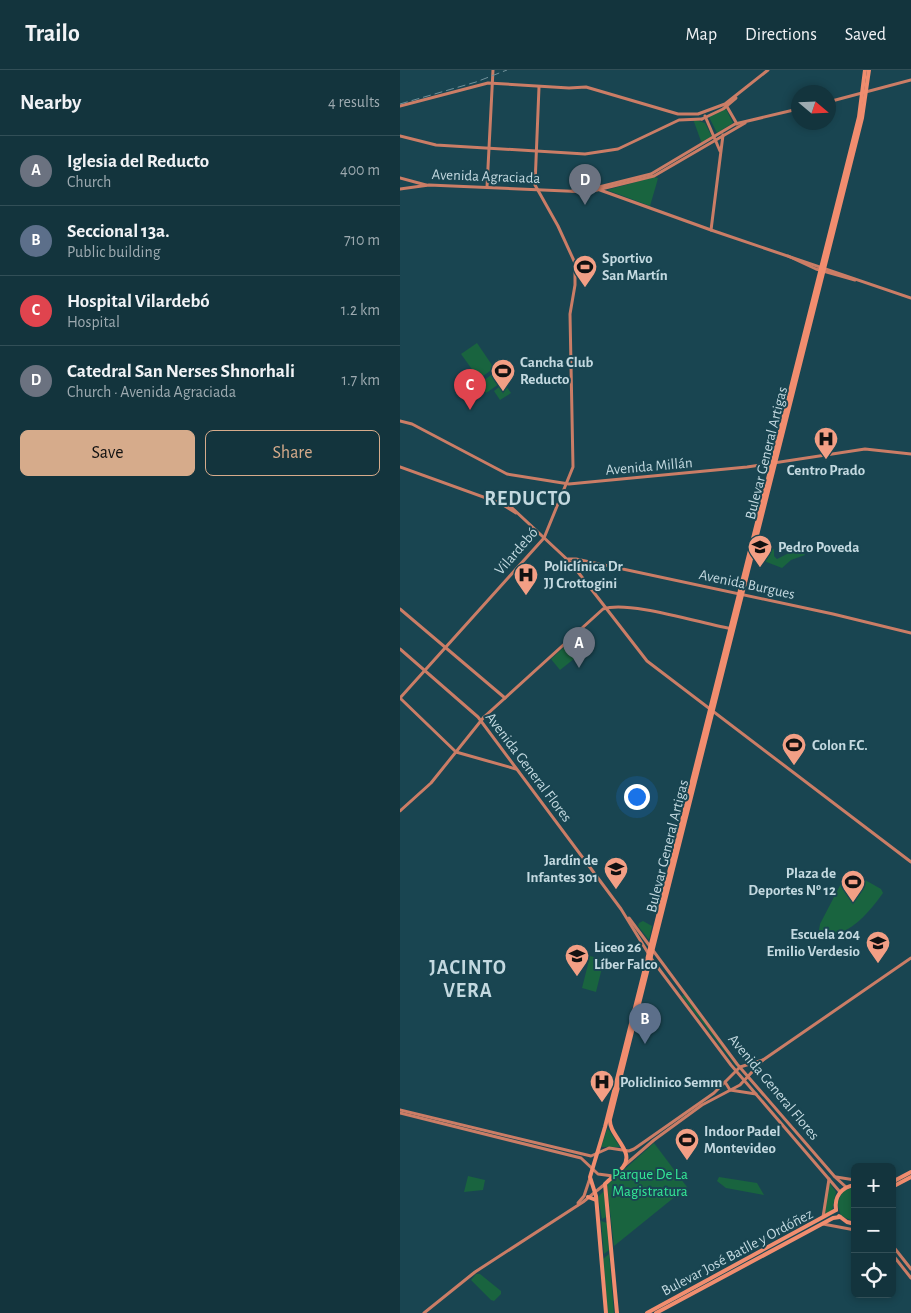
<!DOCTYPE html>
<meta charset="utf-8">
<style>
:root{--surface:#13343d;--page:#1c3c44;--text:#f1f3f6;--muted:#9daab0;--line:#324f57;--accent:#d6ab8b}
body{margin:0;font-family:"Alegreya Sans",sans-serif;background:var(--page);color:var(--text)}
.controls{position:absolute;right:15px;bottom:15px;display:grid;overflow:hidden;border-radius:8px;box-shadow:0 2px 8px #0003}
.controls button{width:45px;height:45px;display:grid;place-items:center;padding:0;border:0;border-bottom:1px solid var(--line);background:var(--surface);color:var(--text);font:25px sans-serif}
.compass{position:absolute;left:391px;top:15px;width:45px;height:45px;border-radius:50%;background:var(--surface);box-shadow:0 2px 8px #0003;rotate:109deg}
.you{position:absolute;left:236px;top:726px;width:18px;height:18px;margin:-12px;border:4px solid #fff;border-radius:50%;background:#1a73e8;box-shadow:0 0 0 8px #1a73e833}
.badge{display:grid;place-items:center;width:32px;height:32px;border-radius:50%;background:var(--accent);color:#fff;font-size:16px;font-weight:700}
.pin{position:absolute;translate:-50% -41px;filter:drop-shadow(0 1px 2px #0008)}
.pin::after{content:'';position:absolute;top:26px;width:18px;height:15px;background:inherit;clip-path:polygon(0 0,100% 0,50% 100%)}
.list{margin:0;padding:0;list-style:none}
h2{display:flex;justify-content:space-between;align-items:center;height:65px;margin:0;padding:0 20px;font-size:21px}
h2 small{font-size:16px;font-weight:400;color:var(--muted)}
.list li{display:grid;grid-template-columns:32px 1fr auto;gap:15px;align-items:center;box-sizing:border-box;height:70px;padding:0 20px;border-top:1px solid var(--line)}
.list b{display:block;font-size:19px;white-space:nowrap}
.list p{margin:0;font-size:16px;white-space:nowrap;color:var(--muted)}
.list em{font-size:16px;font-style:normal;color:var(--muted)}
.actions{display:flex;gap:10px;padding:15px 20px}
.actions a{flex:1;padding:11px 0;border:1px solid var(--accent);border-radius:8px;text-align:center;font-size:18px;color:var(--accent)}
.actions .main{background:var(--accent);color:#111}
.icon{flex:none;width:28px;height:28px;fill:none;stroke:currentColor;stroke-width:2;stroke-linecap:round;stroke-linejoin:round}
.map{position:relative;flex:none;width:511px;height:1243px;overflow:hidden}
header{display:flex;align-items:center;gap:30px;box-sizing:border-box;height:70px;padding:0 25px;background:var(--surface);border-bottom:1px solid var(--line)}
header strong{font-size:24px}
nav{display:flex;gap:28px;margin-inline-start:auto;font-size:18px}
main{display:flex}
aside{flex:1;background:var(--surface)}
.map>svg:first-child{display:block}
</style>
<header>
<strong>Trailo</strong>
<nav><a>Map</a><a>Directions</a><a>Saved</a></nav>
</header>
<main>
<aside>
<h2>Nearby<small>4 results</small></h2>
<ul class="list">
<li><span class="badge" style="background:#6b7280">A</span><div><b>Iglesia del Reducto</b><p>Church</p></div><em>400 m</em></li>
<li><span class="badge" style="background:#5c6f8a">B</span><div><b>Seccional 13a.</b><p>Public building</p></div><em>710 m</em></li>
<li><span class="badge" style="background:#e0444e">C</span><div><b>Hospital Vilardebó</b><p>Hospital</p></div><em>1.2 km</em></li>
<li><span class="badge" style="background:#6b7280">D</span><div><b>Catedral San Nerses Shnorhali</b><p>Church · Avenida Agraciada</p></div><em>1.7 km</em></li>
</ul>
<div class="actions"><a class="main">Save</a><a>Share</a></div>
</aside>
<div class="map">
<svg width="511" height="1243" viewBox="0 0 511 1243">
<rect width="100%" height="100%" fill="#194551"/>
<g fill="#19643f">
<polygon points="326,39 333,53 317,63 309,47"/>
<polygon points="293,49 305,53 312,67 302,74"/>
<polygon points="254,107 258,108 257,112 250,136 207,120"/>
<polygon points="77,273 94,298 79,309 61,284"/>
<polygon points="95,302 102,312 86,323 79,314"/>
<polygon points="104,313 111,323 100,330 94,321"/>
<polygon points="358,479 366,481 374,479 374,486 377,489 389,483 404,483 405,485 391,490 382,498 356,488"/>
<polygon points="174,568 185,580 160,600 151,589"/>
<path d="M451,802L481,819L483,823C470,841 449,868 423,865L419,860L420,854L446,804Z"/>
<polygon points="243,851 252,856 249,870 238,856 239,853"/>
<polygon points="190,886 204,890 196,922 182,918"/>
<polygon points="284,925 337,996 337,997 282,926"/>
<polygon points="207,1059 209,1060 220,1077 201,1077"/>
<polygon points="254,1073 287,1117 214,1176 207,1115"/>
<polygon points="68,1106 85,1110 83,1120 64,1122"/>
<polygon points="319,1107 357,1113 364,1125 326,1118 317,1111"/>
<polygon points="429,1112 436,1122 432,1141 424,1145"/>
<polygon points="455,1117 455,1152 441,1146 437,1133 443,1121"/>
<polygon points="204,1121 206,1147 202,1149 198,1127"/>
<polygon points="201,1151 207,1153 209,1180 204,1184"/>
<polygon points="209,1184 214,1243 208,1243 203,1189"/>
<polygon points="76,1204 80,1204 101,1221 101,1224 94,1231 91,1230 71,1210"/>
</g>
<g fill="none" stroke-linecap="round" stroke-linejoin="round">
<g stroke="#cb7d66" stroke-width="3">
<polyline points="428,32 511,10"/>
<polyline points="326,35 337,54"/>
<polyline points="0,36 88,13 169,18 186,17 278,44 298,44 325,34 368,0"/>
<polyline points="305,46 320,81"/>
<polyline points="302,49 323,39 336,28"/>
<polyline points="0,66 36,75 185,84 218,79 279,50 302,49"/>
<polyline points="0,108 26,115"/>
<polyline points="87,117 93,0"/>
<polyline points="0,119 29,115 189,122 254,106 345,53"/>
<polyline points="200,120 311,160 511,228"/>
<polyline points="172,121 187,120 251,104 335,54 398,39"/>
<polyline points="311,160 323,65"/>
<polyline points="388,186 416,199 455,210"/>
<polyline points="0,351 12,354 107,404 169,414 347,397 465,379 511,384"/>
<polyline points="0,397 111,437 171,493 247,591 511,792"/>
<polyline points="100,433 116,443"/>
<polyline points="168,489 176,489 433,544 511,563"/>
<polyline points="0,539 105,628"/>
<polyline points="0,579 78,647 221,839 253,891 331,995 440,1122"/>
<polyline points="0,628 144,468 173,397 170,244 175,215 175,193 158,156 135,115 139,17"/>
<polyline points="0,628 56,682 116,699"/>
<path d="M0,741L31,713L84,647L203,539C229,530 303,554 333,559"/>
<polyline points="229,848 337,994 435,1107 446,1117"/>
<polyline points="325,1012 330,1020 356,1024"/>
<polyline points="0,1040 191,1086 209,1078 229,1081 234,1079 314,1023 340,997 363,990"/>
<polyline points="0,1043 181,1088 198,1104 213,1106"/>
<polyline points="225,1095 254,1070 302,1035 340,1015 363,990 511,888"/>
<polyline points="436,1107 455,1110"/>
<polyline points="178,1133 184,1126 190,1108"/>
<polyline points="423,1147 429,1109"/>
<polyline points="423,1154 455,1160"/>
<polyline points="492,1175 511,1199"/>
<polyline points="492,1184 511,1208"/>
<polyline points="24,1243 75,1202 183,1132 205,1114"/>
</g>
<g stroke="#f18d6f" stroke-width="4">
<polyline points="492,1112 511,1102"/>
<polyline points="492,1117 511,1107"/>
<polyline points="188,1127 196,1130"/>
<path d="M436,1140C434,1127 441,1117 455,1115"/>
<polyline points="439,1146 447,1152 455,1154"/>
<polyline points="206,1243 196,1126 190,1107 205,1057 459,47 465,0"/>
<path d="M217,1243L205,1114C211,1108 218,1103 223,1097C236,1081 208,1065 210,1049L462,48L469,0"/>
<polyline points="247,1243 436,1140"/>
<polyline points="256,1243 433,1148 440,1147"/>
</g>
<polyline stroke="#70909a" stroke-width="1" stroke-dasharray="8 4" stroke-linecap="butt" points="0,34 76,12 107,0"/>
</g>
<defs>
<symbol id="stadium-pin" viewBox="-11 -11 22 30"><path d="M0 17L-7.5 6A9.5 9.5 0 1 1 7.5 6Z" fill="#f39f85" stroke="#194551"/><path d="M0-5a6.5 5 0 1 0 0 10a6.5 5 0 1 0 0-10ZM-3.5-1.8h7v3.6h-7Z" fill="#111"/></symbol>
<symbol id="hospital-pin" viewBox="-11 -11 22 30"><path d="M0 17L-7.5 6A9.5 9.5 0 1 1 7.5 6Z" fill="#f39f85" stroke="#194551"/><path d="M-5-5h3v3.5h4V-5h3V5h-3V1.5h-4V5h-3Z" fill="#111"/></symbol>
<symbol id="university-pin" viewBox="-11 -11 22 30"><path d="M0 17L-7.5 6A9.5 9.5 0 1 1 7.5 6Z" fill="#f39f85" stroke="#194551"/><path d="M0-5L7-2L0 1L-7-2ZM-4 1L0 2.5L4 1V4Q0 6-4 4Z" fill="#111"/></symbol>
<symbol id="school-pin" viewBox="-11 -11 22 30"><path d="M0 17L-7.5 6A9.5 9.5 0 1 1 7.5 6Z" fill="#f39f85" stroke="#194551"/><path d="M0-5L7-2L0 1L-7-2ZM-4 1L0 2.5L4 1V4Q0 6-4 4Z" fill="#111"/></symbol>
</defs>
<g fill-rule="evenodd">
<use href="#stadium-pin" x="171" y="183" width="28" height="38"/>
<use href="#stadium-pin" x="89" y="287" width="28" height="38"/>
<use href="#hospital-pin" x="412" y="355" width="28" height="38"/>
<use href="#university-pin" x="346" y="463" width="28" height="38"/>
<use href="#hospital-pin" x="112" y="491" width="28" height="38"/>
<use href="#stadium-pin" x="380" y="661" width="28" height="38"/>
<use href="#school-pin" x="202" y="785" width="28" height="38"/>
<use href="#stadium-pin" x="439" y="798" width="28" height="38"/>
<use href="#school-pin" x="464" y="859" width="28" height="38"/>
<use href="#school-pin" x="163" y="872" width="28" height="38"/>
<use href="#hospital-pin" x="188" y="998" width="28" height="38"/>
<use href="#stadium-pin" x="273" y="1056" width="28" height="38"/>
</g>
<g text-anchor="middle" stroke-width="4" stroke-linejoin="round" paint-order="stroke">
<g font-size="15" fill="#c3d9e0" stroke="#194551">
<text transform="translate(86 106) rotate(2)" y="5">Avenida Agraciada</text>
<text transform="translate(366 383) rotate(-76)" y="5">Bulevar General Artigas</text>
<text transform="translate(249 396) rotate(-5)" y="5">Avenida Millán</text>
<text transform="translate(116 481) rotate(-49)" y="5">Vilardebó</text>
<text transform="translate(347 514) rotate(12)" y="5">Avenida Burgues</text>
<text transform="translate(129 697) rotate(53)" y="5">Avenida General Flores</text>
<text transform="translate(267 776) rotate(-76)" y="5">Bulevar General Artigas</text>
<text transform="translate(374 1017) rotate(50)" y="5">Avenida General Flores</text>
<text transform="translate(337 1182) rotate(-28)" y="5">Bulevar José Batlle y Ordóñez</text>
</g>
<g font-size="15" font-weight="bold" fill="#c3d9e0" stroke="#194551" text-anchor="start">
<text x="202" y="193">Sportivo<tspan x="202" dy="17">San Martín</tspan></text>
<text x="120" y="297">Cancha Club<tspan x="120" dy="17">Reducto</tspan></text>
<text x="426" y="405" text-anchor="middle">Centro Prado</text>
<text x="378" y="482">Pedro Poveda</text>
<text x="144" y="501">Policlínica Dr<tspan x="144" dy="17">JJ Crottogini</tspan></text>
<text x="412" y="680">Colon F.C.</text>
<text x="198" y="795" text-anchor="end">Jardín de<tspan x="198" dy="17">Infantes 301</tspan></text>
<text x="436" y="808" text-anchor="end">Plaza de<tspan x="436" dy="17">Deportes Nº 12</tspan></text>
<text x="460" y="869" text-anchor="end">Escuela 204<tspan x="460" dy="17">Emilio Verdesio</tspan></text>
<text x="194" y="882">Liceo 26<tspan x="194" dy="17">Líber Falco</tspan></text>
<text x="220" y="1017">Policlinico Semm</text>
<text x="304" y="1066">Indoor Padel<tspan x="304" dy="17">Montevideo</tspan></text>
</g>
<g font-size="15" fill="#34e795" stroke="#194551">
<text x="250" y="1109">Parque De La<tspan x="250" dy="17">Magistratura</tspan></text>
</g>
<g font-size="20" font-weight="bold" letter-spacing="1" fill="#c3d9e0" stroke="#194551">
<text x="128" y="435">REDUCTO</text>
<text x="68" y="904">JACINTO<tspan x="68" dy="23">VERA</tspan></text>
</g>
</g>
</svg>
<div class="controls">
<button>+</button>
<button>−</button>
<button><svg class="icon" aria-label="locate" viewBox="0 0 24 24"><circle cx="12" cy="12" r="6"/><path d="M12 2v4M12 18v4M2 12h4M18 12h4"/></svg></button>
</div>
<svg class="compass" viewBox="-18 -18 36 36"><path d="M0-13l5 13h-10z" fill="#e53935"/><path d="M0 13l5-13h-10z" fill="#9daab0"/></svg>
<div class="you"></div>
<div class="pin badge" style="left:179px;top:598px;background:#6b7280">A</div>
<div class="pin badge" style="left:245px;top:974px;background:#5c6f8a">B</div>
<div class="pin badge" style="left:70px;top:340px;background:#e0444e">C</div>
<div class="pin badge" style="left:185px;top:135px;background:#6b7280">D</div>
</div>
</main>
